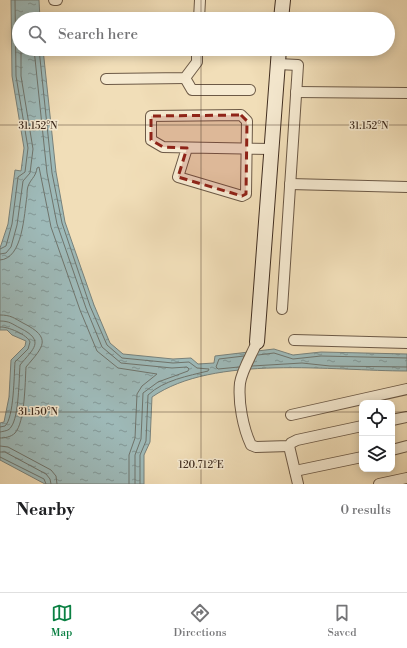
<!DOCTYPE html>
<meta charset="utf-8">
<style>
:root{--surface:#fff;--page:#f6f6f6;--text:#202124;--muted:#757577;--line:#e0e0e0;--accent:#0b8043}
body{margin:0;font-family:"Libre Bodoni",serif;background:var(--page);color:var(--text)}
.controls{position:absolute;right:12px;bottom:12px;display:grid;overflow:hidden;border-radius:8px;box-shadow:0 2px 10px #0003}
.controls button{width:36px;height:36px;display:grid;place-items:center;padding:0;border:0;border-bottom:1px solid var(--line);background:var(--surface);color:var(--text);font:20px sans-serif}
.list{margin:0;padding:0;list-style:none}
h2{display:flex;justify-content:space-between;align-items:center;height:52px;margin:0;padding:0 16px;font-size:17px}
h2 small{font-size:13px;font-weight:400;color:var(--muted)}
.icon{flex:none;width:22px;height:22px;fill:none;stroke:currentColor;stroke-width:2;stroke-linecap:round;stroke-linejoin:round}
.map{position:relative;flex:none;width:407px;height:484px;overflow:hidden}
.search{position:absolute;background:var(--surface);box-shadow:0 2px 10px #0003;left:12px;right:12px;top:12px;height:44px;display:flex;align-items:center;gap:10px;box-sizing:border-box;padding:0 14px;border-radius:22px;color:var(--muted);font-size:15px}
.sheet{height:108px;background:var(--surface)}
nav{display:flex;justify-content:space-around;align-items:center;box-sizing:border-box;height:56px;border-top:1px solid var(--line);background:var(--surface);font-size:11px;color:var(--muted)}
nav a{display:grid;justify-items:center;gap:2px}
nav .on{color:var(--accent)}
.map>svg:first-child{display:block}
</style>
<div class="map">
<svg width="407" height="484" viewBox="0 0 407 484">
<defs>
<pattern id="water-ripples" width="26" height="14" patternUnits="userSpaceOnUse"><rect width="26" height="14" fill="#9ebab9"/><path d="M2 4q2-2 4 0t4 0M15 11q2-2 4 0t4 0" fill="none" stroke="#829896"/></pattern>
</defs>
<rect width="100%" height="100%" fill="#f1deb8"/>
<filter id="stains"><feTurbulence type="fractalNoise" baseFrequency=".005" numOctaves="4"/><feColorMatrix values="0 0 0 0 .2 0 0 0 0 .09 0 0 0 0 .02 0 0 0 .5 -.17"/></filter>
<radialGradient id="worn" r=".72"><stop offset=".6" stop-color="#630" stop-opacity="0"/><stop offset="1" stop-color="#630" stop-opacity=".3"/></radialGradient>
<path fill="url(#water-ripples)" stroke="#78827c" d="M11,0H39L40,19H19V49H43L56,172L65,222L94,305L110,343L123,354L173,359L191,358L198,364L214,363L215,356L274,349L293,355L321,352L407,354V371C333,371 214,354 152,397L150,442L144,455V484H45L0,460V423L4,422L9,397L11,360L25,346L26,341L12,335L7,330H0V248L8,224L15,170L21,171L24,148L12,76Z"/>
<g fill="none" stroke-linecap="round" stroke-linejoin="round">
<g stroke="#6f746c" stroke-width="1">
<polyline points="34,49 47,173 57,224 86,308 102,347 121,363 172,368 187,367 189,369 188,371 158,382 143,393 141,439 135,455 135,484"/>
<path d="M39,49L52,173L62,223L90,306L107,345L122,358L173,363L189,362L197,368L209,369L208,371C188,376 164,380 148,395L146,441L140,455V484"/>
<polyline points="0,249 6,246 12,224 18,177 25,172 28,148 16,76 15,0"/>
<polyline points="0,254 6,253 11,247 17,225 23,181 30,173 33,149 21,76 21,49"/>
<path d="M0,260C23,259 24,214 27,196C27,193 27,187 29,184C32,178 36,176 37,168L39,167L51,227L80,310L97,351L118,368L157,374L142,386L137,394L135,438L129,455V484"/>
<path d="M0,315C11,315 14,318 23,323C53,338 43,347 26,367C25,383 25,422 15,433C11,437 5,438 0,438"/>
<path d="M0,321C10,321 12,324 20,328C46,341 33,349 20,365C19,378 19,417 11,427C9,431 4,431 0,432"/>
<path d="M0,327C7,326 28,335 30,342L28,349L15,362C14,375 14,418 5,426L0,427"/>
<polyline points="258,355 274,353 293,359 321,356 407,358"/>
<polyline points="252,366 302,363 330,366 407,367"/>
<polyline points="239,367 218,369 216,367 219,359 244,356"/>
<polyline points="0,446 8,447 51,470 56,476 57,484"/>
<polyline points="0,452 5,452 46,474 50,479 51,484"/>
<polyline points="0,457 44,479 46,484"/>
</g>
<defs>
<g id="street">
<polyline points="54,0 57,0"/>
<polyline points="199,19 200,0"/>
<polyline points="278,64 298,65 282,309"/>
<polyline points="185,78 192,90 250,90"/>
<polyline points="106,79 185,78 197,62 197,49"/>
<polyline points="296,92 407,93"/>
<polyline points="187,148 178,177 242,196 246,194 247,121 241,115 151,116 151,140 163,147 271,149"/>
<polyline points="290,184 407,187"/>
<polyline points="294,340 407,343"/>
<path d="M257,342C252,354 242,370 240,383C238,402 243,428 251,445L256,447L289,446L291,443L297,440L362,426"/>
<polyline points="291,415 407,389"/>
<polyline points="392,420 407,417"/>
<polyline points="289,446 298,484"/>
<polyline points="392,450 407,446"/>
<polyline points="295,471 362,457"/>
<polyline points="379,484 407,478"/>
</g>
<g id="secondary">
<polyline points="281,19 283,0"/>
<polyline points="257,342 279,49"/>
</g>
</defs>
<use href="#street" stroke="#6c5946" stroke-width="12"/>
<use href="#secondary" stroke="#402d20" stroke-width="16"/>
<use href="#street" stroke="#f6ead1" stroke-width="10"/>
<use href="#secondary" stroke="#f6ead1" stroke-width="14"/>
</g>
<path fill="#8f2418" fill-opacity="0.2" stroke="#8f2418" stroke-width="3" stroke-dasharray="8 5" stroke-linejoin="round" d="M241,115L247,121L246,194L242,196L178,177L187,148L163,147L151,140V116Z"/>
<path fill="none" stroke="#402d20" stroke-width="1" stroke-opacity="0.45" d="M201,0V19M201,49V484M0,125H407M0,412H362M392,412H407"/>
<g font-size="10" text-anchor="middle" fill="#402d20" stroke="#f6ead1" stroke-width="3" stroke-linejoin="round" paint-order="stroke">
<text x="38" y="129">31.152°N</text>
<text x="369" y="129">31.152°N</text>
<text x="38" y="415">31.150°N</text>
<text x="201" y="468">120.712°E</text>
</g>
<rect width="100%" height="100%" filter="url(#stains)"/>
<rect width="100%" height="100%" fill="url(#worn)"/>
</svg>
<div class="controls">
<button><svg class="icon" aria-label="locate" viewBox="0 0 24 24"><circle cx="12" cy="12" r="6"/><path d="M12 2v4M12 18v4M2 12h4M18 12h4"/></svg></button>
<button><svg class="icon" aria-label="layers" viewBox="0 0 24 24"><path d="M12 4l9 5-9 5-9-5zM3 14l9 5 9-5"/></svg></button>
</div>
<div class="search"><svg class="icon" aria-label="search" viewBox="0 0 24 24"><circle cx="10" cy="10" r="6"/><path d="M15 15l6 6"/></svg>Search here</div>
</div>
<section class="sheet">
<h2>Nearby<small>0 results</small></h2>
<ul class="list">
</ul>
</section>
<nav>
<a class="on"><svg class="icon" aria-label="map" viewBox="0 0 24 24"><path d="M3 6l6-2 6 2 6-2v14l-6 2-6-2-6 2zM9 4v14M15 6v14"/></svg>Map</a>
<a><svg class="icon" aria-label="directions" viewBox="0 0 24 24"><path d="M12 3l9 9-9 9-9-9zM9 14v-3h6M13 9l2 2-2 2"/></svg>Directions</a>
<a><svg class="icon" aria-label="saved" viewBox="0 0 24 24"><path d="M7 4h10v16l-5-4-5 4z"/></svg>Saved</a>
</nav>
